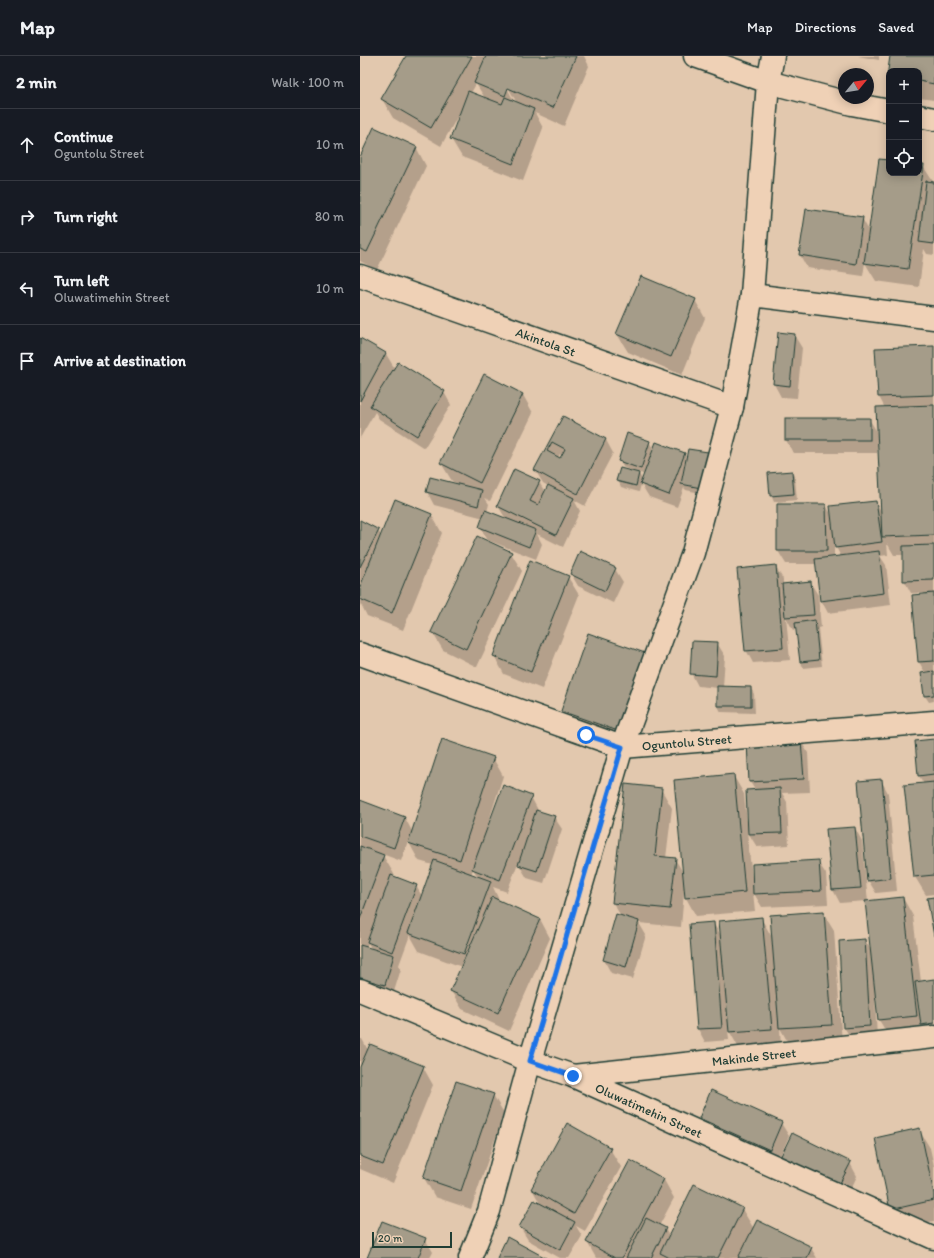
<!DOCTYPE html>
<meta charset="utf-8">
<style>
:root{--surface:#171b24;--page:#242831;--text:#f1f3f6;--muted:#9ea1a6;--line:#363941}
body{margin:0;font-family:Itim,sans-serif;background:var(--page);color:var(--text)}
.controls{position:absolute;right:12px;top:12px;display:grid;overflow:hidden;border-radius:8px;box-shadow:0 2px 10px #0003}
.controls button{width:36px;height:36px;display:grid;place-items:center;padding:0;border:0;border-bottom:1px solid var(--line);background:var(--surface);color:var(--text);font:20px sans-serif}
.compass{position:absolute;left:478px;top:12px;width:36px;height:36px;border-radius:50%;background:var(--surface);box-shadow:0 2px 10px #0003;rotate:60deg}
.scale{position:absolute;left:12px;bottom:10px;width:80px;box-sizing:border-box;padding-left:4px;border:2px solid #1f3d34;border-top:0;font-size:11px;line-height:14px;white-space:nowrap;color:#1f3d34;-webkit-text-stroke:3px #efd1b6;paint-order:stroke}
.stop{position:absolute;width:12px;height:12px;margin:-9px;border:3px solid #1a73e8;border-radius:50%;background:#fff}
.stop.end{background:#1a73e8;border-color:#fff;box-shadow:0 1px 4px #0008}
.list{margin:0;padding:0;list-style:none}
h2{display:flex;justify-content:space-between;align-items:center;height:52px;margin:0;padding:0 16px;font-size:17px}
h2 small{font-size:13px;font-weight:400;color:var(--muted)}
.list li{display:grid;grid-template-columns:26px 1fr auto;gap:12px;align-items:center;box-sizing:border-box;height:72px;padding:0 16px;border-top:1px solid var(--line)}
.list b{display:block;font-size:15px;white-space:nowrap}
.list p{margin:0;font-size:13px;white-space:nowrap;color:var(--muted)}
.list em{font-size:13px;font-style:normal;color:var(--muted)}
.icon{flex:none;width:22px;height:22px;fill:none;stroke:currentColor;stroke-width:2;stroke-linecap:round;stroke-linejoin:round}
.map{position:relative;flex:none;width:574px;height:1202px;overflow:hidden}
header{display:flex;align-items:center;gap:24px;box-sizing:border-box;height:56px;padding:0 20px;background:var(--surface);border-bottom:1px solid var(--line)}
header strong{font-size:19px}
nav{display:flex;gap:22px;margin-inline-start:auto;font-size:14px}
main{display:flex}
aside{flex:1;background:var(--surface)}
.map>svg:first-child{display:block}
</style>
<header>
<strong>Map</strong>
<nav><a>Map</a><a>Directions</a><a>Saved</a></nav>
</header>
<main>
<aside>
<h2>2 min<small>Walk · 100 m</small></h2>
<ul class="list">
<li><svg class="icon" aria-label="ahead" viewBox="0 0 24 24"><path d="M12 20V5M6 11l6-6 6 6"/></svg><div><b>Continue</b><p>Oguntolu Street</p></div><em>10 m</em></li>
<li><svg class="icon" aria-label="right" viewBox="0 0 24 24"><path d="M7 20v-9h11M14 6l5 5-5 5"/></svg><div><b>Turn right</b></div><em>80 m</em></li>
<li><svg class="icon" aria-label="left" viewBox="0 0 24 24"><path d="M17 20v-9H6M10 6l-5 5 5 5"/></svg><div><b>Turn left</b><p>Oluwatimehin Street</p></div><em>10 m</em></li>
<li><svg class="icon" aria-label="arrive" viewBox="0 0 24 24"><path d="M6 21V4h12l-3 4 3 4H6"/></svg><div><b>Arrive at destination</b></div></li>
</ul>
</aside>
<div class="map">
<svg width="574" height="1202" viewBox="0 0 574 1202">
<rect width="100%" height="100%" fill="#e2c8ae"/>
<filter id="ink" filterUnits="userSpaceOnUse"><feTurbulence type="fractalNoise" baseFrequency=".025" numOctaves="2"/><feDisplacementMap in="SourceGraphic" scale="8" xChannelSelector="R" yChannelSelector="G"/><feConvolveMatrix kernelMatrix="1 2 1 2 8 2 1 2 1" color-interpolation-filters="sRGB"/></filter>
<g filter="url(#ink)">
<g fill="#0003" fill-rule="evenodd">
<path d="M43,0H125L126,2L127,0H224L229,10L204,70L175,57L183,72L163,125L102,101L91,83L100,58H99L81,90L33,62L22,43L46,2ZM116,28L125,42L111,37ZM145,28H146L157,47H155Z"/>
<polygon points="498,0 519,0 519,4"/>
<polygon points="531,0 574,0 574,44 559,42 559,15 529,15"/>
<polygon points="56,91 66,110 17,214 0,205 0,103"/>
<polygon points="529,105 529,117 559,117 559,110 563,110 574,127 574,199 567,198 564,193 559,231 516,225 505,207 503,220 447,212 440,199 502,162 509,175"/>
<polygon points="335,244 345,262 322,319 268,296 257,278"/>
<polygon points="434,279 442,292 437,342 421,341 414,328"/>
<polygon points="0,283 26,298 35,313 84,336 91,349 64,392 19,363 15,356 0,382"/>
<path d="M574,291V645L569,646L565,640L566,618L559,606L564,537H551L544,524V499H534L527,487L528,499L520,500L526,509L531,549L468,557L461,544L456,508H426L418,495L466,449L472,460L516,446L522,457L519,381H517V397H433L426,384L509,363L519,379L525,352L519,341ZM474,486H475L476,491L481,501L474,502Z"/>
<path d="M125,320L163,339L173,357L130,445L125,442L129,448L127,456L146,463L138,450L179,426L185,436L188,430L183,427L175,414L203,361L246,384L253,397L225,450L214,444L220,455L203,491L177,478L182,488L176,503L130,485V487L151,497L162,515L117,611L83,594L72,576L129,486L120,471L124,462L74,449L67,436L98,428L92,425L81,407ZM200,398L202,400L200,403L198,402Z"/>
<path d="M289,386L293,392L291,399L292,400L324,398L327,403L347,397L351,404L345,438L326,434L324,432L317,451L289,441L281,428L279,436L261,431L258,424L270,414L263,411L260,405ZM278,416L285,419L283,425Z"/>
<polygon points="432,416 435,422 437,444 414,446 411,439"/>
<polygon points="71,458 82,477 43,574 7,560 1,548 0,550 0,465 18,474 21,480"/>
<polygon points="415,510 423,523 423,529 450,526 458,539 461,571 458,572 462,610 444,612 440,606 437,574 433,574 426,561 430,604 393,607 386,594"/>
<polygon points="255,513 263,526 253,547 218,530 211,518"/>
<polygon points="208,521 219,539 182,633 144,618 134,600"/>
<polygon points="229,579 268,692 213,673 202,654"/>
<polygon points="357,587 365,600 363,631 391,632 394,638 395,657 361,656 358,650 358,632 338,630 331,617"/>
<polygon points="574,684 574,838 566,839 555,821 545,730 564,728 559,720"/>
<polygon points="441,685 448,697 450,736 422,737 427,746 429,789 397,791 387,775 392,822 458,806 466,818 468,848 402,851 393,836 395,855 336,860 326,842 325,836 324,836 321,871 279,867 286,879 273,923 251,917 244,904 261,860 253,847 301,733 312,752 306,802 315,803 324,818 373,719 384,738 387,767 389,767 395,734 390,726 388,687"/>
<path d="M133,702L143,720L126,774L127,775L171,741L178,754V755L194,761L202,773L184,827L167,822L158,807L147,836L133,831L140,846L180,863L190,882L149,975L102,953L91,935L102,911L59,895L50,879L39,909L41,913L32,942L0,933V745L45,762L52,775ZM48,785L59,805L73,809L62,840L56,830L33,821L34,818L22,798L41,805ZM113,813L118,821L111,819ZM8,887L12,894L6,892Z"/>
<polygon points="521,724 528,737 537,835 516,837 508,824"/>
<polygon points="495,772 502,785 508,846 543,842 553,860 561,926 574,924 574,981 530,982 519,964 516,940 515,940 517,983 492,984 484,971 505,884 512,896 506,845 480,847 473,834 467,774"/>
<polygon points="463,856 474,874 482,987 430,990 420,972 421,991 380,994 368,973 369,984 345,986 338,973 330,869 353,867 362,881 401,862 413,883"/>
<polygon points="0,983 2,983 8,994 63,1011 73,1029 33,1127 0,1113"/>
<polygon points="97,1026 133,1039 144,1057 111,1153 75,1141 64,1122"/>
<polygon points="340,1062 421,1067 429,1080 421,1098 490,1107 497,1120 485,1146 347,1075"/>
<polygon points="559,1074 570,1092 574,1110 574,1165 542,1172 531,1154"/>
<polygon points="250,1093 261,1111 225,1175 216,1170 222,1180 209,1202 200,1202 168,1184 160,1171 181,1149 172,1133"/>
<polygon points="271,1106 304,1124 314,1142 299,1170 305,1173 309,1180 382,1153 394,1173 451,1192 457,1202 236,1202 227,1186"/>
<polygon points="65,1183 73,1196 70,1202 8,1202"/>
</g>
<g fill="#a59c89" stroke="#1f3d34" fill-rule="evenodd">
<polygon points="46,0 112,0 71,72 21,43"/>
<polygon points="126,0 216,0 193,52 148,32 145,40 114,27"/>
<polygon points="530,0 574,0 574,28 559,25 559,15 529,15 529,21 527,21"/>
<polygon points="108,35 142,48 145,41 174,53 153,108 90,83"/>
<polygon points="14,71 57,91 7,196 0,193 0,101"/>
<polygon points="519,103 529,104 529,117 559,117 559,109 564,109 548,213 504,207"/>
<polygon points="566,125 574,126 574,188 559,186"/>
<polygon points="446,153 503,161 496,208 439,199"/>
<polygon points="281,220 336,243 311,301 256,278"/>
<polygon points="418,276 435,278 430,330 413,328"/>
<polygon points="0,282 26,297 0,345"/>
<polygon points="574,290 574,339 518,341 515,292"/>
<polygon points="38,306 85,335 57,380 10,350"/>
<polygon points="124,318 163,338 120,427 80,407"/>
<polygon points="574,349 574,479 522,481 516,351"/>
<path d="M203,360L246,383L218,438L174,414ZM192,386L205,393L200,402L187,395Z"/>
<rect x="425" y="362" width="85" height="22"/>
<polygon points="267,377 290,385 281,413 258,405"/>
<polygon points="296,386 325,397 309,439 280,428"/>
<polygon points="328,393 348,396 341,432 321,428"/>
<polygon points="260,412 279,417 276,430 256,425"/>
<polygon points="154,413 180,425 170,445 178,449 188,429 214,442 196,479 137,450"/>
<polygon points="432,415 434,438 410,440 408,417"/>
<polygon points="70,421 122,434 118,450 66,436"/>
<polygon points="35,443 72,458 32,557 0,543 0,531"/>
<polygon points="516,445 522,486 475,492 470,450"/>
<polygon points="417,448 466,448 467,495 417,495"/>
<polygon points="125,454 176,474 169,491 119,471"/>
<polygon points="0,464 19,474 0,511"/>
<polygon points="117,480 152,496 106,593 71,576"/>
<polygon points="574,489 574,524 543,525 543,490"/>
<polygon points="220,495 256,512 245,535 210,518"/>
<polygon points="519,495 524,537 460,545 455,503"/>
<polygon points="170,504 209,520 171,616 133,600"/>
<polygon points="416,509 423,592 385,595 377,513"/>
<polygon points="451,525 454,559 425,561 422,528"/>
<polygon points="574,537 574,605 558,606 552,539"/>
<polygon points="455,564 459,604 440,606 435,567"/>
<polygon points="228,577 285,597 258,675 201,655"/>
<polygon points="332,585 358,586 356,620 330,618"/>
<polygon points="574,615 574,639 564,640 561,617"/>
<polygon points="357,630 391,631 391,650 357,650"/>
<polygon points="82,683 134,701 100,804 48,787"/>
<polygon points="574,683 574,718 558,720 555,685"/>
<polygon points="441,684 444,723 389,726 387,686"/>
<polygon points="374,718 385,836 325,842 314,724"/>
<polygon points="522,723 531,822 507,825 498,725"/>
<polygon points="574,726 574,819 554,821 544,729"/>
<polygon points="265,728 302,732 295,800 316,802 310,853 252,847"/>
<polygon points="143,729 172,740 140,824 112,813"/>
<polygon points="420,732 422,777 388,778 386,734"/>
<polygon points="0,744 45,761 34,792 0,780"/>
<polygon points="176,754 195,760 177,815 158,809"/>
<polygon points="495,771 501,832 472,834 466,773"/>
<polygon points="0,790 24,799 0,863"/>
<polygon points="74,804 131,825 104,898 48,877"/>
<polygon points="459,804 461,835 393,838 392,808"/>
<polygon points="31,819 57,829 32,896 7,886"/>
<polygon points="132,841 180,863 138,957 90,935"/>
<polygon points="543,841 557,960 518,964 505,845"/>
<polygon points="574,841 574,880 567,842"/>
<polygon points="464,855 472,969 419,972 410,859"/>
<polygon points="256,858 279,865 266,911 243,904"/>
<polygon points="402,861 412,973 369,976 359,865"/>
<polygon points="354,866 362,972 337,973 329,868"/>
<polygon points="505,883 510,970 483,972 479,885"/>
<polygon points="0,889 34,899 25,929 0,922"/>
<polygon points="574,923 574,967 561,969 555,926"/>
<polygon points="10,988 64,1010 23,1109 0,1100 0,1011"/>
<polygon points="96,1025 134,1038 101,1135 63,1122"/>
<polygon points="351,1034 422,1066 410,1094 339,1062"/>
<polygon points="207,1067 251,1092 214,1158 171,1133"/>
<polygon points="560,1072 574,1138 574,1144 530,1154 515,1082"/>
<polygon points="432,1077 491,1106 477,1133 419,1104"/>
<polygon points="270,1104 304,1123 262,1202 255,1202 226,1186"/>
<polygon points="334,1128 383,1152 358,1202 310,1202 300,1197"/>
<polygon points="174,1144 215,1166 200,1194 159,1171"/>
<polygon points="286,1162 306,1172 291,1202 266,1202"/>
<polygon points="397,1164 452,1191 447,1202 378,1202"/>
<polygon points="22,1165 66,1182 58,1202 7,1202"/>
<polygon points="147,1181 186,1202 137,1202"/>
</g>
<g fill="none" stroke-linecap="round" stroke-linejoin="round">
<defs>
<g id="minor">
<polyline points="335,0 408,26 492,48 529,55"/>
<polyline points="559,60 574,63"/>
<path id="s1" d="M0,220L372,351"/>
<polyline points="392,239 574,262"/>
<path id="s2" d="M0,598L262,691L574,666"/>
<path id="s3" d="M0,934L170,1005L213,1020L574,1182"/>
<path id="s4" d="M213,1020L574,981"/>
<polyline points="110,1202 129,1155 170,1005 262,691 333,497 372,351 392,239 408,26 413,0"/>
</g>
</defs>
<use href="#minor" stroke="#1f3d34" stroke-width="25"/>
<use href="#minor" stroke="#efd1b6" stroke-width="22"/>
</g>
</g>
<g fill="none" stroke-linecap="round" stroke-linejoin="round" filter="url(#ink)">
<polyline stroke="#1a73e8" stroke-width="5" points="213,1020 170,1005 262,691 226,679"/>
</g>
<g text-anchor="middle" stroke-width="4" stroke-linejoin="round" paint-order="stroke">
<g font-size="13" fill="#1f3d34" stroke="#efd1b6">
<text dy="5" stroke="none"><textPath href="#s1" startOffset="197">Akintola St</textPath></text>
<text dy="5" stroke="none"><textPath href="#s2" startOffset="343">Oguntolu Street</textPath></text>
<text dy="5" stroke="none"><textPath href="#s4" startOffset="182">Makinde Street</textPath></text>
<text dy="5" stroke="none"><textPath href="#s3" startOffset="313">Oluwatimehin Street</textPath></text>
</g>
</g>
</svg>
<div class="controls">
<button>+</button>
<button>−</button>
<button><svg class="icon" aria-label="locate" viewBox="0 0 24 24"><circle cx="12" cy="12" r="6"/><path d="M12 2v4M12 18v4M2 12h4M18 12h4"/></svg></button>
</div>
<svg class="compass" viewBox="-18 -18 36 36"><path d="M0-13l5 13h-10z" fill="#e53935"/><path d="M0 13l5-13h-10z" fill="#9ea1a6"/></svg>
<div class="scale">20 m</div>
<div class="stop" style="left:226px;top:679px"></div>
<div class="stop end" style="left:213px;top:1020px"></div>
</div>
</main>
